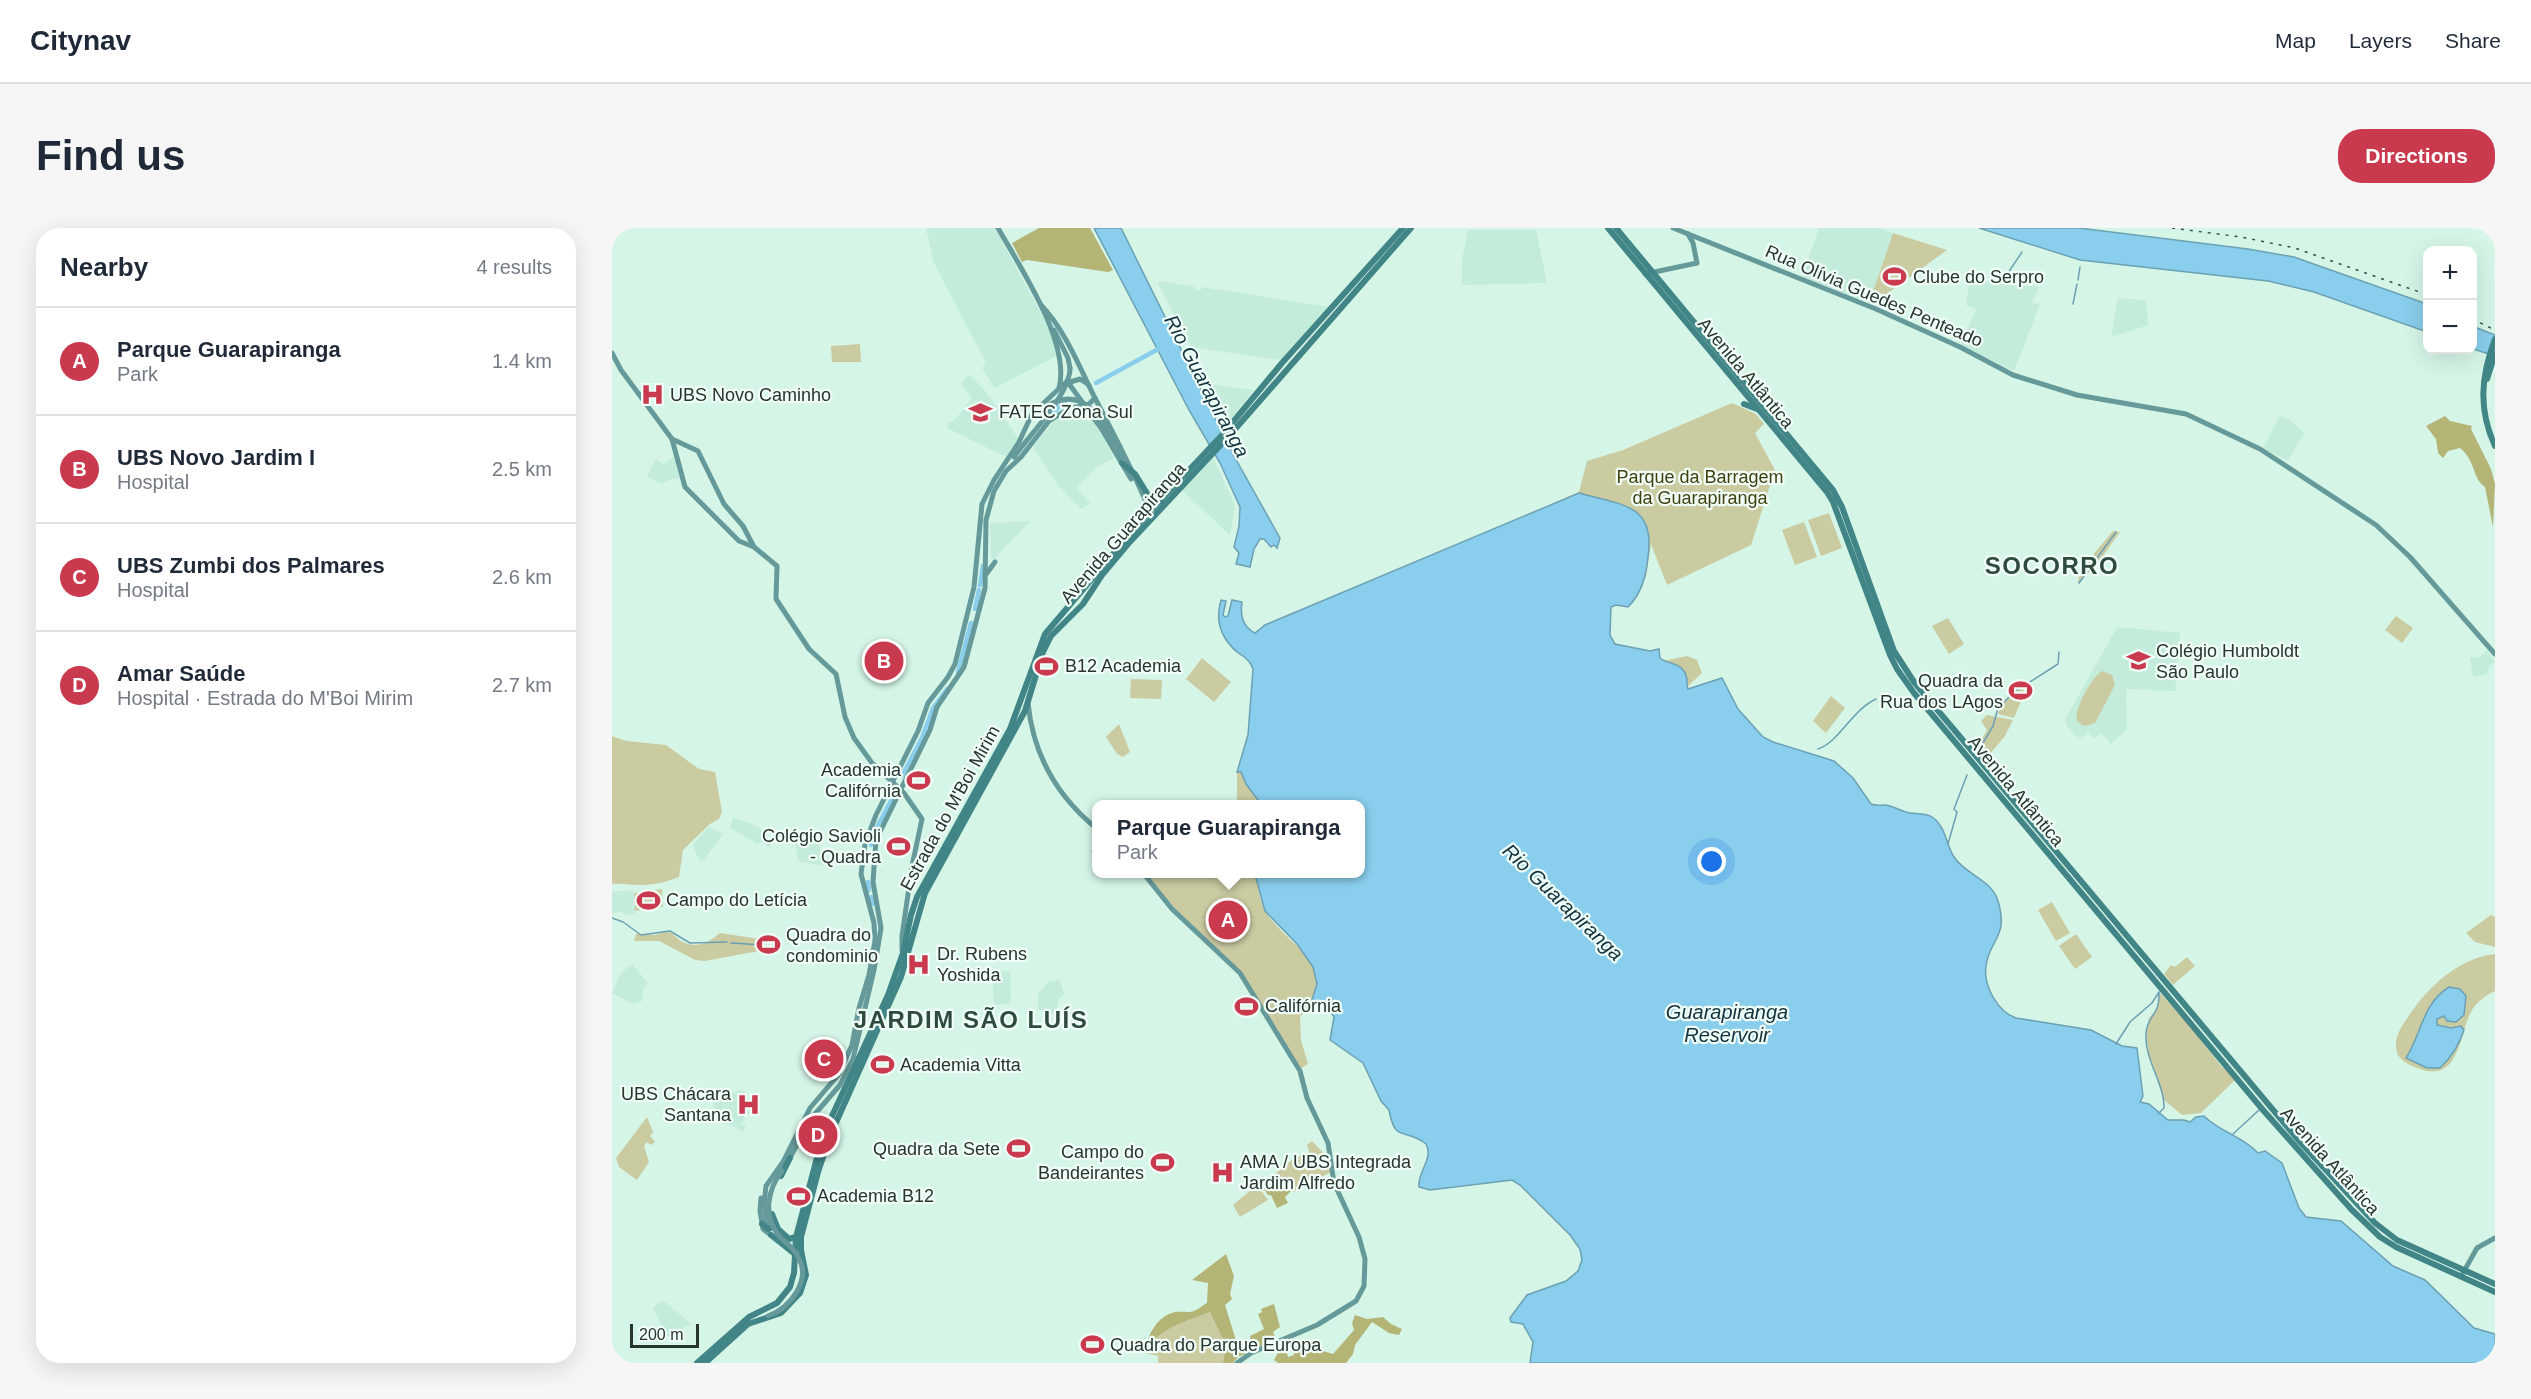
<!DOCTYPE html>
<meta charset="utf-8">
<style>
:root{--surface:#fff;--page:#f6f6f7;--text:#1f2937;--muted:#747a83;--line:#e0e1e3;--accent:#ca3a4f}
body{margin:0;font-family:Arial,sans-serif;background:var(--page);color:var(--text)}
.controls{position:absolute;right:18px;top:18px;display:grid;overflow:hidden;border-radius:12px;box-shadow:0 6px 24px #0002}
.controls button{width:54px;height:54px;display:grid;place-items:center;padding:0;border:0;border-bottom:2px solid var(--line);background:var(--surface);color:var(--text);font:30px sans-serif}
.scale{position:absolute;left:18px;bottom:15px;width:69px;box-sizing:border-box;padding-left:6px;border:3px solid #28342f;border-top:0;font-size:16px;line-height:21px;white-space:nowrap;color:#28342f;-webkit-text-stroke:4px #f1fef8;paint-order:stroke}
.you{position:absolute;left:1100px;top:634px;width:21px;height:21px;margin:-15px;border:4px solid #fff;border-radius:50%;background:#1a73e8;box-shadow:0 0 0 9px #1a73e833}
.badge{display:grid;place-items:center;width:39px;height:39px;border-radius:50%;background:var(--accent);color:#fff;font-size:20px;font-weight:700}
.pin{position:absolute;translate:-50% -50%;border:3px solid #fff;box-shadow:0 2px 6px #0006}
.popup{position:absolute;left:480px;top:572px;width:273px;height:78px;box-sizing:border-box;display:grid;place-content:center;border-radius:12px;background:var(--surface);filter:drop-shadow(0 2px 4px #0005);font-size:20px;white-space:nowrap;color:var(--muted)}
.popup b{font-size:22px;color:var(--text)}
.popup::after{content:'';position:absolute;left:50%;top:100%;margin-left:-12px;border:12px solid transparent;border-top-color:var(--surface)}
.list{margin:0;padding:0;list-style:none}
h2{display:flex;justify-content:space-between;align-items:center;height:78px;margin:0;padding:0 24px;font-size:26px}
h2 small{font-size:20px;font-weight:400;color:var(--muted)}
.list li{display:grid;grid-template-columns:39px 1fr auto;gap:18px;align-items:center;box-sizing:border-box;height:108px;padding:0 24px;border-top:2px solid var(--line)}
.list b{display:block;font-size:22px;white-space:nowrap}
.list p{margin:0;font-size:20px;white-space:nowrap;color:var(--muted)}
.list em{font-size:20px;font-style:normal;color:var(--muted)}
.map{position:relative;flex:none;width:1883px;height:1135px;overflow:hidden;border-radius:24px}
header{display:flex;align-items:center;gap:36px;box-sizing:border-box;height:84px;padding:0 30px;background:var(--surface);border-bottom:2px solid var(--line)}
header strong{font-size:28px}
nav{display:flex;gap:33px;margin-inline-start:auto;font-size:21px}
.intro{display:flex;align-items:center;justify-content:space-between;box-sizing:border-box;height:144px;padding:0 36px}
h1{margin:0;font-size:42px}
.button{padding:15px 27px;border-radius:24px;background:var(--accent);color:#fff;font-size:21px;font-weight:700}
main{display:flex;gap:36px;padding:0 36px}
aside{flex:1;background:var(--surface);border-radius:24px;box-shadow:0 6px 24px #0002}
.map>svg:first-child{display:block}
</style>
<header>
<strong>Citynav</strong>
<nav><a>Map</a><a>Layers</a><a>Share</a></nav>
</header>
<div class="intro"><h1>Find us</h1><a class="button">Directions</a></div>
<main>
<aside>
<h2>Nearby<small>4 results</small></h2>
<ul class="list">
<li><span class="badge">A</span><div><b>Parque Guarapiranga</b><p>Park</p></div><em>1.4 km</em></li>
<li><span class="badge">B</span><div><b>UBS Novo Jardim I</b><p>Hospital</p></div><em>2.5 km</em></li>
<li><span class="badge">C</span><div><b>UBS Zumbi dos Palmares</b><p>Hospital</p></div><em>2.6 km</em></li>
<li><span class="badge">D</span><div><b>Amar Saúde</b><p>Hospital · Estrada do M'Boi Mirim</p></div><em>2.7 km</em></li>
</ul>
</aside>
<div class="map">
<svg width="1883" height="1135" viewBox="0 0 1883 1135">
<rect width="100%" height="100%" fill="#d5f6e7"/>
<g fill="#c4ecda">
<polygon points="314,0 383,0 427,82 441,111 446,127 383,160 370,140 374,135 321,33"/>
<polygon points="1207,0 1267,0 1281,5 1257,75 1189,51"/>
<polygon points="856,2 924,2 935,55 850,57 850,32"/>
<polygon points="1358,52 1427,59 1420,75 1428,76 1402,143 1349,117 1364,81 1354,77"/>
<polygon points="547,53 583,59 583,62 589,62 590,59 717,79 669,132 579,119 546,56"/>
<polygon points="1506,70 1533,72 1537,97 1499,109"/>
<polygon points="358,147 375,165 406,210 394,229 335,200 336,195 342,193 360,170 350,158 350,153"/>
<polygon points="597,156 642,162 618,192"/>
<polygon points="467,182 480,189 502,230 484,240 464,260 478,275 469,281 446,257 421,219 442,192 454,185"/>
<polygon points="1668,188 1678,192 1692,205 1676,233 1651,220"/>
<polygon points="63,228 67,251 60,251 49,256 35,248 44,231 51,236"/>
<polygon points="601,229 623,277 618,307 569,261"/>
<polygon points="418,293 382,331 379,330 378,295"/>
<polygon points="1505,399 1568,405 1563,463 1514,461 1515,501 1499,516 1489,505 1483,511 1476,504 1468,511 1456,500 1453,492"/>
<polygon points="1875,422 1883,434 1876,441 1877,445 1861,449 1858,430 1867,429"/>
<polygon points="121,590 139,595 150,602 158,613 159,621 148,613 146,616 118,600"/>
<polygon points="97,599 111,606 90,634 84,626 81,616"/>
<polygon points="204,604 212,638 186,633 183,611"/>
<polygon points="18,662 21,663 23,685 13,687 10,684 0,685 0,664"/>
<polygon points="20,736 36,755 32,760 29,774 21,776 0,765 9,745"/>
<polygon points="398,743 399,775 382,777 380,744"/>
<polygon points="448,752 452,766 447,771 443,787 426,781 426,766 436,754"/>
<polygon points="127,862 131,862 136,868 129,873 138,885 132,887 133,892 129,895 134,899 130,905 127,901 111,895 110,884 102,881 101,874"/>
<polygon points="51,1072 79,1096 55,1109 41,1080"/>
</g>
<g fill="#cbcba2">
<polygon points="1281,5 1335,22 1261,76 1257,75"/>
<polygon points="248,116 249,134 220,134 219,118"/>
<polygon points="1120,175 1144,186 1152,196 1143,205 1163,242 1139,317 1055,357 1039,316 1034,349 1018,377 1019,369 955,269 967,264 975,233 1011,222"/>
<polygon points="1217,285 1230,320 1209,328 1196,292"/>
<polygon points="1192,294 1205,329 1183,337 1170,302"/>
<path d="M1501,303L1508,304L1485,336L1466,356C1464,344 1493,313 1501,303Z"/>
<polygon points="1784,388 1801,400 1790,415 1773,402"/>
<polygon points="1336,390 1352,416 1337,426 1320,398"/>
<polygon points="1075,428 1085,432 1090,445 1074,460 1076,454 1051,433"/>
<polygon points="590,430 619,454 602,474 574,451"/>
<path d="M1490,443L1500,447L1503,457L1483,495L1472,498L1465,493C1461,482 1480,449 1490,443Z"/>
<polygon points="519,451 550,452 549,471 518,470"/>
<polygon points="1409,459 1413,464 1402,490 1386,486 1388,478"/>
<polygon points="1219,468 1233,480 1214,505 1201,493"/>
<polygon points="1375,487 1401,492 1393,508 1371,534 1363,524 1375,502 1369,493"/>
<polygon points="507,496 518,524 511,529 505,526 494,509"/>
<path d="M0,508L14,513L54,517L87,541L103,544L110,584L107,591L98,596L71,622L67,649C55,654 41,657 29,657C19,657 10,655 0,656Z"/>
<polygon points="625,544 629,544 634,556 649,576 625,576"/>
<path d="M533,646H643C647,660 648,678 658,690C686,725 730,741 688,789L689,812L696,836L688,841L629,744L573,693Z"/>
<polygon points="50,661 51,679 23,683 22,665"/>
<polygon points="1440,674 1458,705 1444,713 1426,682"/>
<polygon points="1879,687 1883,689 1883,719 1863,714 1854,705"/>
<path d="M54,704C63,705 64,711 71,714C86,721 98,714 108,705L148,711L152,722L93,733L83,732L47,713H22L24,706L43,707Z"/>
<polygon points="1464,706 1480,729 1463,741 1447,718"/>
<path d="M1883,726V763C1873,768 1864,774 1859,784C1846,808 1848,857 1805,840C1799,838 1789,833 1786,827C1780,813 1788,800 1796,789C1815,760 1846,730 1883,726Z"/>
<polygon points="1575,729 1583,738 1561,757 1552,746 1559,737 1563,739"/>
<polygon points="1547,764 1576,796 1609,838 1624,851 1589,885 1570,887 1552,872 1537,828 1534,807 1537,790 1545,781"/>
<polygon points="35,889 41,904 38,908 43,914 39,917 35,914 32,918 37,934 25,952 7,939 4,930"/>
<polygon points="700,913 718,932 719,944 681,964 664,945 682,930 697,924 695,917"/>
<polygon points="645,957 656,972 628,989 621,977"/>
<path d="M598,1084L614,1118L611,1135H546V1128L538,1126L537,1117C554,1098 576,1093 598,1084Z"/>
</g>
<g fill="#b5b477">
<polygon points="427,0 478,0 501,42 496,44 415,32 410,34 400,15"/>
<path d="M1833,188L1838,193L1860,198L1859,201L1879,241L1883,256L1881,299L1873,259C1860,250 1864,233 1848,220L1836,223L1831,230L1826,225L1824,211L1814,198Z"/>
<polygon points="664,945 679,963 673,969 676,975 665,980 659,967 656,967 650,958"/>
<path d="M614,1026L622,1048L618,1066L620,1071L613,1077L626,1119L639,1114L638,1108L652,1101L646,1086L650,1084L649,1081L662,1076L668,1099L661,1104L664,1111L626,1129L621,1135H611L614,1118L598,1084C576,1093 554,1098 537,1117L538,1126L534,1125C534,1108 545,1088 563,1084C569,1083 577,1085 582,1083C587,1081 591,1077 595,1075L596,1055L580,1052Z"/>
<polygon points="743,1087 755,1091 771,1089 779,1096 790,1101 787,1107 777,1105 760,1094 743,1117 741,1126 734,1135 666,1135 662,1132 667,1123 674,1122 676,1129 682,1127 681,1121 687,1117 692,1119 695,1126 705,1121 705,1116 708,1115 711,1123 721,1126 742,1102 740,1095"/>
</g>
<g fill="#89ceec" stroke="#6ca0b3" stroke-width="1.5">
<polygon points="482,0 509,0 622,228 668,310 665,320 662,317 659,319 652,311 648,311 642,321 638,339 624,336 627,325 622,319 627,298 628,279 608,235 577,182"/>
<polygon points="1367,0 1467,0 1636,21 1682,29 1815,76 1815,104 1702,64 1656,53 1468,32"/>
<polygon points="1860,98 1883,107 1883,128 1861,121"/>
<path d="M967,265C1008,277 1044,275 1036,329C1034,348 1030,365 1016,379L1004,377L999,379L998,407L1003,416L1038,423L1047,421L1048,430C1057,437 1069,434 1074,447C1076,452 1074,456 1076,461L1110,450L1126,481L1151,509L1161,514L1222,533L1241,550L1259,576C1264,578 1267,577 1272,577C1281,577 1289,584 1298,585C1306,586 1314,585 1320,589C1334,598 1334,617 1342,629C1354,647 1380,652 1386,673C1397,710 1377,711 1374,738C1371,758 1386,784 1404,790L1479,802L1510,818L1525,820L1531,868L1528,874L1537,876L1556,892H1572L1578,894L1584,889L1592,888C1609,905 1629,907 1646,925L1653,923L1670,935L1687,980L1694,989L1729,993L1781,1038L1813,1052L1862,1100L1883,1106V1135H918L921,1114L911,1096L899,1094L898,1090L915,1067L954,1053L966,1043L970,1032L968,1021L958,1007L908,957L900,952L818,962L807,959C805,944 822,931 814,916C793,899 783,916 777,882L769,873L751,835L718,812L722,789L713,775L700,772L705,756L701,739L685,716L653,683L643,646H748V576H649L634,556L629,544H625L636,507L641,441C638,432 632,429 625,424C609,410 603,392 609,372L614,373L611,387L613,389L616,388L620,372L630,374C628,387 631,399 643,405L653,397Z"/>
<path d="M1837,759L1848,761L1854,768L1852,787L1844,794L1835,793L1832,788L1825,791V797L1839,800L1849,798L1852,802C1847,818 1840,829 1828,840H1815L1794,830C1810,805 1810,776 1837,759Z"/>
</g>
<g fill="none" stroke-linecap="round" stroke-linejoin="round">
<g stroke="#6ca0b3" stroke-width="1.5">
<polyline points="1392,51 1410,24"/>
<polyline points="1466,52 1468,39"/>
<polyline points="1461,76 1465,56"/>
<polyline points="1467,355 1504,304"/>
<path d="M1206,521C1227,514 1240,482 1264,471"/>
<polyline points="1365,525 1381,498 1386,480 1402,464 1446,436 1447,424"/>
<polyline points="1336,616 1345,584 1342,581 1355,547"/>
<polyline points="480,623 484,628"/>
<polyline points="0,690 11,694 29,707 58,703 78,715 115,714"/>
<polyline points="119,715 151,717"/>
<polyline points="1504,816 1518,794 1540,775 1547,764"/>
<path d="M1546,886L1552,880C1553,856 1532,832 1534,805C1535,792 1541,790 1545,780C1547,775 1547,769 1547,765"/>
<polyline points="1621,906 1647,882"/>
</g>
<g stroke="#89ceec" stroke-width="4.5">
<polyline points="484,155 550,119"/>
<polyline points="438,187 454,173"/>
<polyline points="368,357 371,338"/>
<polyline points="363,381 367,362"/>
<polyline points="346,444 359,395"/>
<polyline points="290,548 310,510 321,480 335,461"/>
<polyline points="259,617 263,603 283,565"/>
<polyline points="256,654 257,662"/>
<polyline points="259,669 262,676"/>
</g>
<g stroke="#65999a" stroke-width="5">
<path d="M386,0C408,39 459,115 447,160"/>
<polyline points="1061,0 1264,81 1348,119 1401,147 1465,167 1574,186 1648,221 1764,297 1798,329 1883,426"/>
<polyline points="1033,46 1085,35 1081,15 1076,6"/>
<path d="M429,77C454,103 468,141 484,172C503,209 523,245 538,284"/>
<polyline points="442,102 456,130 458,140"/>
<polyline points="0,125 9,142 60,211 73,259 127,313 142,319"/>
<polyline points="455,153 489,200 519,251"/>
<polyline points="60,211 86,223 112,276 131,298 142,319 165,338 164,371 197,421 224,446 233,489 242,510 260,535 292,565 310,591 300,638 290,708 290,722"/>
<polyline points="375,345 383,334"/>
<path d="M416,475C421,526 445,568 484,600"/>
<polyline points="532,646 560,681 628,745 688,843 695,870 716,915 722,955 747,1009 753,1031 752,1058 744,1073 705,1097 639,1125 625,1135"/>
<polyline points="177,932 197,893 228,857 241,831 262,742 269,700 261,654 264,612 318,502 325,479 352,439 373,360 374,292 382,263 394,243 409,229 437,193 456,181 477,176 483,170"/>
<polyline points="149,970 148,983 151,1001 159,1007"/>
<polyline points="156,1002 152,976 154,958 171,934 198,880 227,846 240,817 247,780 257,747 263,713 262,695 249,646 253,616 264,587 306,503 316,475 336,449 343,436 362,359 370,276 382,252 407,214 420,186 452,156 468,151 477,157"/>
<polyline points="1851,1045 1865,1020 1883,1010"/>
</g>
<g stroke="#418587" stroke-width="6">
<polyline points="996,0 1215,264 1221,274 1278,427 1285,441 1302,465 1651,882 1739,981 1768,1009 1784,1019 1883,1064"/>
<polyline points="1004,0 1221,262 1230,279 1282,423 1302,454 1688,914 1763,995 1785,1012 1883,1056"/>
<path d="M1883,111C1869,148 1866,181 1883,218"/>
<polyline points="1875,151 1883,126"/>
<polyline points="1132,176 1145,181"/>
<polyline points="510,235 523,246 536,267 551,274"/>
<polyline points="169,948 178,930"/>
<polyline points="160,986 166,1001 177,1011 184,1009"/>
<polyline points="150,996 156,1001 164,997"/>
<polyline points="159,1007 184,1027"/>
<polyline points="85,1135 137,1089 165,1075 178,1059 182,1045 184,1009 206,926 220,888 276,767 291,725 299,687 305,669 398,501 433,406 531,291 611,206 670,135 791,0"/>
<polyline points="93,1135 136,1096 169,1085 188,1065 194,1047 189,1022 189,1009 206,944 218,908 289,749 313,665 413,483 431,424 439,408 471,376 490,347 516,316 617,208 799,0"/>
</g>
<g stroke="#415049" stroke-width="1.5" stroke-dasharray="3 6" stroke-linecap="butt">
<polyline points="1560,0 1629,9 1683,20 1816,67"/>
<polyline points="1860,91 1883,102"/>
</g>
<g stroke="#65999a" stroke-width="5">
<path d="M427,184C472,147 493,198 511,230"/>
<path d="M402,229C417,207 458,167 458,140"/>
<path d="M156,1088C178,1080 200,1052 186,1029C182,1020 174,1015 167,1008C151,988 155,962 170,943"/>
</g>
</g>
<defs>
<symbol id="stadium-bare" viewBox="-9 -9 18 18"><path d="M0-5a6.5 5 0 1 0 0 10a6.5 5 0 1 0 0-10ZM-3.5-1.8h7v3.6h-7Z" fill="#ca3a4f" stroke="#f1fef8" stroke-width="2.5" paint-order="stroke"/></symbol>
<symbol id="hospital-bare" viewBox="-9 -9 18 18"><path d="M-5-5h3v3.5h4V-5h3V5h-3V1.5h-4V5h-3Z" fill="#ca3a4f" stroke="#f1fef8" stroke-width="2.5" paint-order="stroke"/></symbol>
<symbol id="university-bare" viewBox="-9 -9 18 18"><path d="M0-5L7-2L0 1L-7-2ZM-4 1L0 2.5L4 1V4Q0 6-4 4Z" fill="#ca3a4f" stroke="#f1fef8" stroke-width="2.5" paint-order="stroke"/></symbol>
<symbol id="school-bare" viewBox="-9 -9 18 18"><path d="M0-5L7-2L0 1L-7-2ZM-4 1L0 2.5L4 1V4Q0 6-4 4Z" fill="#ca3a4f" stroke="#f1fef8" stroke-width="2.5" paint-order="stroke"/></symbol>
</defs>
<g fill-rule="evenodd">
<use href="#stadium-bare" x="1266" y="32" width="33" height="33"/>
<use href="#hospital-bare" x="24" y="150" width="33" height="33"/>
<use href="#university-bare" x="352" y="168" width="33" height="33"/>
<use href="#school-bare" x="1510" y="416" width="33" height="33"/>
<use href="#stadium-bare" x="418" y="422" width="33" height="33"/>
<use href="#stadium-bare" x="1392" y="446" width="33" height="33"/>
<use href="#stadium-bare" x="290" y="536" width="33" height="33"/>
<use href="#stadium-bare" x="270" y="602" width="33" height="33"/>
<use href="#stadium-bare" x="20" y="656" width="33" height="33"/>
<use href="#stadium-bare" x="140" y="700" width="33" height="33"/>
<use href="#hospital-bare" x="290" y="720" width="33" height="33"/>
<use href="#stadium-bare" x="618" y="762" width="33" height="33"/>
<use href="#stadium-bare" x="254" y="820" width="33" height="33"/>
<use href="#hospital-bare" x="120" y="860" width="33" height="33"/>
<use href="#stadium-bare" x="390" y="904" width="33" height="33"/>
<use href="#stadium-bare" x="534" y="918" width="33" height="33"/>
<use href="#hospital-bare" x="594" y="928" width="33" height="33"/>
<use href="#stadium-bare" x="170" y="952" width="33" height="33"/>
<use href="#stadium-bare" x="464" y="1100" width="33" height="33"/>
</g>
<g text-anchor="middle" stroke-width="4.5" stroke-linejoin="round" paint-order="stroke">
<g font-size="18" fill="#28342f" stroke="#f1fef8" text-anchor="start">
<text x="1301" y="55">Clube do Serpro</text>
<text x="58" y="173">UBS Novo Caminho</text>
<text x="387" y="190">FATEC Zona Sul</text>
<text x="1544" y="429">Colégio Humboldt<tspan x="1544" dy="21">São Paulo</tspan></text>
<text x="453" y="444">B12 Academia</text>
<text x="1391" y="459" text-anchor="end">Quadra da<tspan x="1391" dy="21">Rua dos LAgos</tspan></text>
<text x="289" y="548" text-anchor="end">Academia<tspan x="289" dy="21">Califórnia</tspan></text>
<text x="269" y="614" text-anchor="end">Colégio Savioli<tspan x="269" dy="21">- Quadra</tspan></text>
<text x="54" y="678">Campo do Letícia</text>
<text x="174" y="713">Quadra do<tspan x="174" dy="21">condominio</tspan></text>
<text x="325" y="732">Dr. Rubens<tspan x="325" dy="21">Yoshida</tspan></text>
<text x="653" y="784">Califórnia</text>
<text x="288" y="843">Academia Vitta</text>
<text x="119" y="872" text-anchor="end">UBS Chácara<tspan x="119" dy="21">Santana</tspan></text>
<text x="388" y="927" text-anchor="end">Quadra da Sete</text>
<text x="532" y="930" text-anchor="end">Campo do<tspan x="532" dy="21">Bandeirantes</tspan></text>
<text x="628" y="940">AMA / UBS Integrada<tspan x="628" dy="21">Jardim Alfredo</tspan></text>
<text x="205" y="974">Academia B12</text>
<text x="498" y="1123">Quadra do Parque Europa</text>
</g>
<g font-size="18" fill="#28342f" stroke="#f1fef8">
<text transform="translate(1262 68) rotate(23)" y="6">Rua Olívia Guedes Penteado</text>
<text transform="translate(1134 145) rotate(50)" y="6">Avenida Atlântica</text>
<text transform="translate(511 305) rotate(-49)" y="6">Avenida Guarapiranga</text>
<text transform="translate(1404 563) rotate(50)" y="6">Avenida Atlântica</text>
<text transform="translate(338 580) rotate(-61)" y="6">Estrada do M'Boi Mirim</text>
<text transform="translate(1718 933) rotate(48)" y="6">Avenida Atlântica</text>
</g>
<g font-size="18" fill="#413f0f" stroke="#f1fef8">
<text x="1088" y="255">Parque da Barragem<tspan x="1088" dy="21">da Guarapiranga</tspan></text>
</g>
<g font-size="20" font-style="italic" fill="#11323f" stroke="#f1fef8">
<text transform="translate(595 158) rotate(62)" y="7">Rio Guarapiranga</text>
<text transform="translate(951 674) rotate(44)" y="7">Rio Guarapiranga</text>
<text x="1115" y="791">Guarapiranga<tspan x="1115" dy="23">Reservoir</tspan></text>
</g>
<g font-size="24" font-weight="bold" letter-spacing="1.5" fill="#2f4b40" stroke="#f1fef8">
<text x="1440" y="346">SOCORRO</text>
<text x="359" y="800">JARDIM SÃO LUÍS</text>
</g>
</g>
</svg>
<div class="controls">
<button>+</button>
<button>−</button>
</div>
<div class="scale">200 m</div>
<div class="you"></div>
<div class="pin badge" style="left:616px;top:692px">A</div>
<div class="popup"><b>Parque Guarapiranga</b>Park</div>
<div class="pin badge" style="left:272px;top:433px">B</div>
<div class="pin badge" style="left:212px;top:831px">C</div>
<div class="pin badge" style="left:206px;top:907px">D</div>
</div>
</main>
